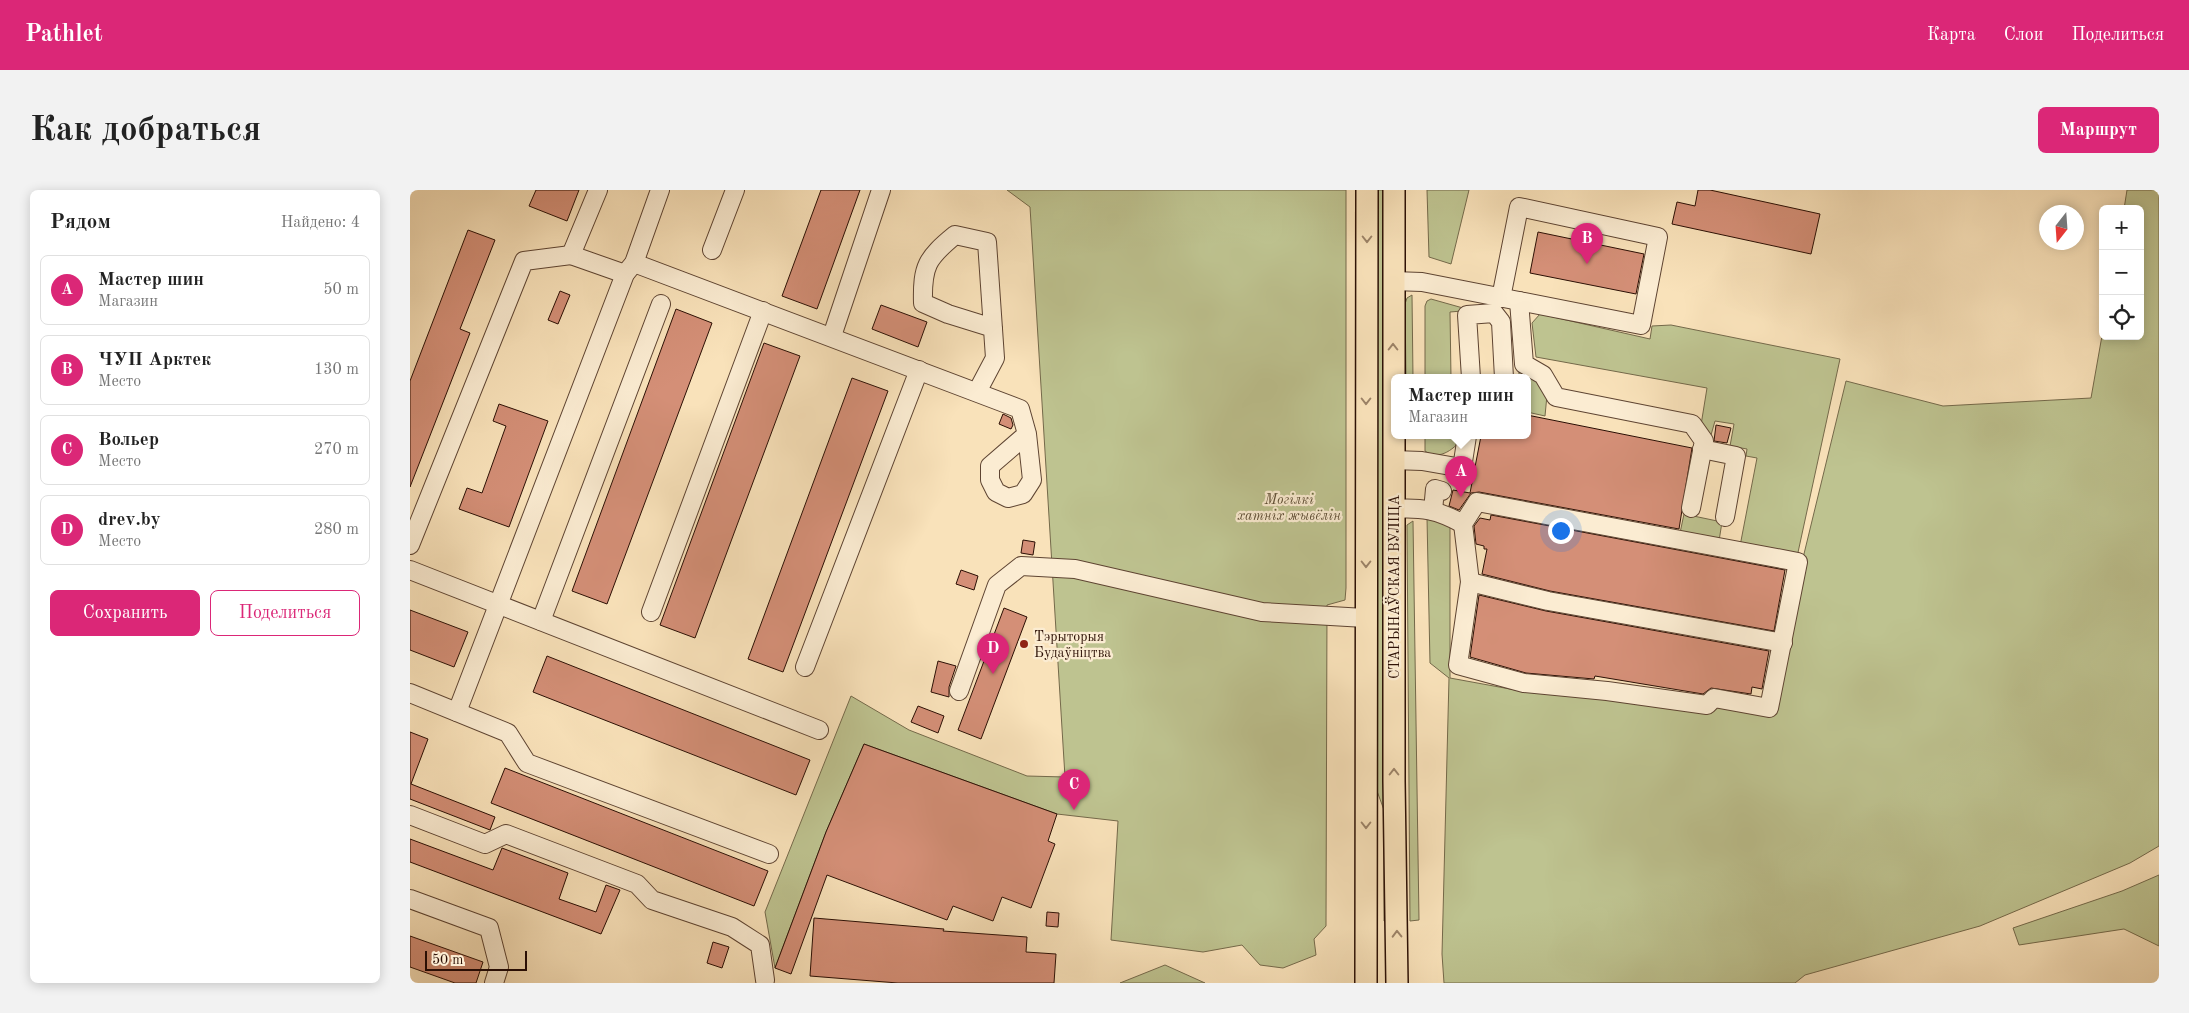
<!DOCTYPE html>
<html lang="ru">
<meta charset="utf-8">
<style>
:root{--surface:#fff;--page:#f2f2f2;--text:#222;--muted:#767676;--line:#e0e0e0;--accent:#db2777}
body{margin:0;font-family:"Old Standard TT",serif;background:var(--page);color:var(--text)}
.controls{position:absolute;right:15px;top:15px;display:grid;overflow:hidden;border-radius:8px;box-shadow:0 2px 12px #0003}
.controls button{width:45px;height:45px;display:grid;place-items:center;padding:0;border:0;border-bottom:1px solid var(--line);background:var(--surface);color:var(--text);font:25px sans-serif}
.compass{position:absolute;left:1629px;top:15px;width:45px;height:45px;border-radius:50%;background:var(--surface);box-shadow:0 2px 12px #0003;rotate:197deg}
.scale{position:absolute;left:15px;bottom:12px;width:102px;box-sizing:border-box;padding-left:5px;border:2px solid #2b0f04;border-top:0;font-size:14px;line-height:18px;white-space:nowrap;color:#2b0f04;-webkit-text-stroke:4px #fbecd2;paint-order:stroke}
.you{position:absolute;left:1150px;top:340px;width:18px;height:18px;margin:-12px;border:4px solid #fff;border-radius:50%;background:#1a73e8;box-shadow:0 0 0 8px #1a73e833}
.badge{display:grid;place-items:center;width:32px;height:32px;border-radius:50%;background:var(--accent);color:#fff;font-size:16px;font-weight:700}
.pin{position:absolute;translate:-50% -41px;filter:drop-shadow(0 1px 2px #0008)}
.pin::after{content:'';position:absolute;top:26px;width:18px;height:15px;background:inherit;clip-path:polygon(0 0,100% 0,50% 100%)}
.popup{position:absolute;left:981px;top:184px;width:140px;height:65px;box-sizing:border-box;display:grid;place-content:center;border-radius:8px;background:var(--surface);filter:drop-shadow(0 1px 4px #0005);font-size:16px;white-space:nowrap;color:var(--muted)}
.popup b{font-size:19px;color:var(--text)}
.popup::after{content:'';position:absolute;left:50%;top:100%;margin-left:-10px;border:10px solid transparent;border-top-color:var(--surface)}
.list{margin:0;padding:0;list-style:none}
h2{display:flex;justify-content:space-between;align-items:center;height:65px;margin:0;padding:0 20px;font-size:21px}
h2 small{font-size:16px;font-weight:400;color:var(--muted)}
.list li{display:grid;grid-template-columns:32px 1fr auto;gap:15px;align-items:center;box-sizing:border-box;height:70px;margin:0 10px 10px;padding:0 10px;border:1px solid var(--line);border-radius:8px}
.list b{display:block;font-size:19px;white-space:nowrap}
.list p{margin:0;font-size:16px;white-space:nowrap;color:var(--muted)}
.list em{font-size:16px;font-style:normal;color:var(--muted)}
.actions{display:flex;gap:10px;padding:15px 20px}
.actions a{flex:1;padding:11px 0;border:1px solid var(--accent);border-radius:8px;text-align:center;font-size:18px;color:var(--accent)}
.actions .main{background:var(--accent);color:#fff}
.icon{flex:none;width:28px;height:28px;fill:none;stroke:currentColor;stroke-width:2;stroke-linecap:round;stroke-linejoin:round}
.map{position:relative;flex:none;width:1749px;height:793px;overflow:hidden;border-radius:8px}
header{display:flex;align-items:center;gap:30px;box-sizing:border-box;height:70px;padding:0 25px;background:var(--accent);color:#fff}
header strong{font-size:24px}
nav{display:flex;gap:28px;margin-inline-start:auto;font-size:18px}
.intro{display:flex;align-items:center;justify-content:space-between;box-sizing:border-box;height:120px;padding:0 30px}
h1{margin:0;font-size:35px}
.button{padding:12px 22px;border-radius:8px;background:var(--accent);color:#fff;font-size:18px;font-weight:700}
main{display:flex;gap:30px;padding:0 30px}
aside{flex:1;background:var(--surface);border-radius:8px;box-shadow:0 2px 12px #0003}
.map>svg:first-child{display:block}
</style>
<header>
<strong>Pathlet</strong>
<nav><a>Карта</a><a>Слои</a><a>Поделиться</a></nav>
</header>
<div class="intro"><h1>Как добраться</h1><a class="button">Маршрут</a></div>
<main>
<aside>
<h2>Рядом<small>Найдено: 4</small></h2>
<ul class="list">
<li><span class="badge">A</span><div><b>Мастер шин</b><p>Магазин</p></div><em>50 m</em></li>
<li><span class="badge">B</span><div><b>ЧУП Арктек</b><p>Место</p></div><em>130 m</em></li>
<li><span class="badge">C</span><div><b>Вольер</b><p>Место</p></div><em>270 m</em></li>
<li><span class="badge">D</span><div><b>drev.by</b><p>Место</p></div><em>280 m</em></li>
</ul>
<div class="actions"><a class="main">Сохранить</a><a>Поделиться</a></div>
</aside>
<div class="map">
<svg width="1749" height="793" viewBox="0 0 1749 793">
<rect width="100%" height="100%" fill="#f9e2ba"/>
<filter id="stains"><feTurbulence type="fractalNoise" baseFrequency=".004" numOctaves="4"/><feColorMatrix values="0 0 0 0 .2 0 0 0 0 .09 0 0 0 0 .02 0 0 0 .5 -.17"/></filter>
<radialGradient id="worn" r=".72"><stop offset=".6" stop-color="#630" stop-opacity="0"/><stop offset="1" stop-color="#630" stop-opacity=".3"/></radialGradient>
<g fill="#bec390" stroke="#74694a">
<polygon points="597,0 936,0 936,398 935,410 917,415 916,736 904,749 906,765 873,778 850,775 832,755 793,762 701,750 708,631 647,624 454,554 416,642 365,778 355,722 441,506 499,540 617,586 655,587 620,17"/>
<polygon points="967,0 973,0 975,411 980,731 974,731 974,620 967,601"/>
<polygon points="1017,0 1059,0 1041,74 1019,67"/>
<polygon points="1717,0 1749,0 1749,656 1720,673 1570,736 1395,785 1385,793 1034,793 1032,764 1039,488 1020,473 1017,328 1040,334 1040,488 1111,501 1306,514 1361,524 1393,368 1436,191 1533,216 1681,208 1693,140 1693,146 1730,146 1730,19 1714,19"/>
<polygon points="1002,105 1003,188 996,188 995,114 997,108"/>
<polygon points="1021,109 1053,118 1052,121 1040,122 1041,188 1015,188 1015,116 1017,111"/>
<polygon points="1130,124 1240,149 1242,136 1261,135 1430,169 1387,367 1330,356 1347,268 1336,266 1337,259 1320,256 1324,234 1305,231 1301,245 1297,244 1291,235 1297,198 1126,167 1122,133"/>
<polygon points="1109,182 1124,187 1137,205 1135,226 1117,222 1117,188 1109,188"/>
<path d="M1015,246H1054C1046,258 1029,272 1015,261Z"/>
<polygon points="1274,324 1312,332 1309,351 1270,343"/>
<polygon points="1003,331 1009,730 1000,731 997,335"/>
<polygon points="1749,685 1749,756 1714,739 1609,755 1603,738 1712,701"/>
<polygon points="755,775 795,793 710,793"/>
</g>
<g fill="#d48f77" stroke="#2b0f04">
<polygon points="126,0 169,0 157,31 119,16"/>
<polygon points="411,0 450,0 407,119 372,106"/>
<polygon points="1288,0 1300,0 1410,24 1401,64 1262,34 1267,12 1285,16"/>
<polygon points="58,40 85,50 50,139 60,143 0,297 0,191"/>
<polygon points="1128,42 1234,64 1226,104 1120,83"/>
<polygon points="150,101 160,105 148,134 138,130"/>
<polygon points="471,115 517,132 508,157 462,139"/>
<polygon points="266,119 302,133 197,414 162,401"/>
<polygon points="354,153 390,166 285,448 250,435"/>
<polygon points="442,188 478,201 373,482 338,469"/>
<polygon points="89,214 138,231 99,337 49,319 57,298 72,303 96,236 83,231"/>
<polygon points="593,224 601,228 603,235 601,239 589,234"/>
<polygon points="1117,225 1282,258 1269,339 1069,302 1061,303 1049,320 1039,316 1043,300 1060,303 1071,246 1117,246"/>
<polygon points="1306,235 1321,238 1317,253 1304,251"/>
<polygon points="1081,325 1375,380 1364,441 1140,401 1072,384 1077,359 1074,359 1074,356 1066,354 1064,336 1070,328 1080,330"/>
<polygon points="613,350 625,352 623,365 611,363"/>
<polygon points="551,380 568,386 564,400 546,394"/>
<polygon points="1069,405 1136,421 1359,461 1352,499 1342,497 1341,504 1301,498 1293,504 1185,486 1184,489 1116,483 1060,467"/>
<polygon points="594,418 617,427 571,549 548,540"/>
<polygon points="0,420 58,442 44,477 0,460"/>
<polygon points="137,466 400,570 386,605 123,502"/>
<polygon points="528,471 546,476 539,497 539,507 521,502"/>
<polygon points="508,516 534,526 528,543 501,532"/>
<polygon points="0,542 18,549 1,594 85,627 80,640 0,609"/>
<polygon points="454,554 647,624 638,651 645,654 621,718 592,707 583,731 543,716 537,730 417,685 381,784 365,778 416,642"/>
<polygon points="95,578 358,681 344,716 81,613"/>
<polygon points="0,649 83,680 92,658 158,683 149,709 186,722 196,695 210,700 191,744 0,672"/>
<polygon points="637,722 649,723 648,737 636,736"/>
<polygon points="404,728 534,739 533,741 617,747 616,762 646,764 644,793 488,793 400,786"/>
<polygon points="0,746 73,772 66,793 45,793 0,777"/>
<polygon points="303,752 319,757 312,778 297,773"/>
</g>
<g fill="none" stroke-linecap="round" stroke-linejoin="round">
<defs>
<g id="minor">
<polyline points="188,0 161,65 215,84"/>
<polyline points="302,60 325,0"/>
<polyline points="224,73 610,219 617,244 622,290 613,304 598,308 586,302 580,290 580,276 617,244"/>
<polyline points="983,91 1012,92 1231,135 1248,47 1109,17 1091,108"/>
<polyline points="1109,111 1114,174 1133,185 1146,207 1282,234 1294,251 1281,318"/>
<polyline points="422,146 471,0"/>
<polyline points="1061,188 1057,125 1084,123 1091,132 1094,188"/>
<path d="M567,202L585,168L577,52L545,45C517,68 512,76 513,113L538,124L583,138"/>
<polyline points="1292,259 1326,266 1315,327"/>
<polyline points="983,270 1012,271 1052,278 1057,246"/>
<polygon points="1067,312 1388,372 1359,518 1304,508 1297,515 1197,501 1114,493 1048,475 1060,392 1053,334"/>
<path d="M983,319C1012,317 1028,320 1053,334"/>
<polyline points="1023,321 1025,299 1032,301"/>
<polyline points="0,355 114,71 161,65"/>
<polyline points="0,380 409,540"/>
<polyline points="1060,392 1138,411 1373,453"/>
<polyline points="241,422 353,121"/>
<polyline points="131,431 251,114"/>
<polyline points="395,477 509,180"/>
<polyline points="549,501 587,395 611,376 665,379 852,422 955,428"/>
<polyline points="0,503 98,543 117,573 359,664"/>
<polyline points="47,522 215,84 224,73 250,0"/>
<polyline points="0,625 75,654 96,644 227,694 242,710 322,737 350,755 355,790"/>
<polyline points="0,709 79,738 89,777 84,793"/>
</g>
<g id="major">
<polyline points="984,0 984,591 987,793"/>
<polyline points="956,793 957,0"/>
</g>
</defs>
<use href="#minor" stroke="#5e4432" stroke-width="20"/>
<use href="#major" stroke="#2b0f04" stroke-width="24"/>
<use href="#minor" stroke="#fbecd2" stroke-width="18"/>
<use href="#major" stroke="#f9e2ba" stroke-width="21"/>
</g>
<defs><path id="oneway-chevron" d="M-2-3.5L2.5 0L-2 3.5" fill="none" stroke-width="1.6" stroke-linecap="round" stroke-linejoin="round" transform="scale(1.25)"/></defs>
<g stroke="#9c8368">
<use href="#oneway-chevron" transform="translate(957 49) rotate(90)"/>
<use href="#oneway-chevron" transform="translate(983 157) rotate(-90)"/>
<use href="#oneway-chevron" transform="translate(956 211) rotate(90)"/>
<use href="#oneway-chevron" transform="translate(956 374) rotate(90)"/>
<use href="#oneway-chevron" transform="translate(984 582) rotate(-90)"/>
<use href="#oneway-chevron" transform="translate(956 635) rotate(90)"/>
<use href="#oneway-chevron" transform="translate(987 744) rotate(-91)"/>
</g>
<circle fill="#8f2418" stroke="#fbecd2" stroke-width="2" cx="614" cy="454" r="5"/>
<g text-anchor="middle" stroke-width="4.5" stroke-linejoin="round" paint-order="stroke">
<g font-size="14" font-style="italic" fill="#5e4e35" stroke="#fbecd2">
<text x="879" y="314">Могілкі<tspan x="879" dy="16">хатніх жывёлін</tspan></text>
</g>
<g font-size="14" fill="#2b0f04" stroke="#fbecd2">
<text transform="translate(984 397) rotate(-90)" y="5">СТАРЫНАЎСКАЯ ВУЛІЦА</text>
</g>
<g font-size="14" fill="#2b0f04" stroke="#fbecd2" text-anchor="start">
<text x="624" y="451">Тэрыторыя<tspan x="624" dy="16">Будаўніцтва</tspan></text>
</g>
</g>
<rect width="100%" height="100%" filter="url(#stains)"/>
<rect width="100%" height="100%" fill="url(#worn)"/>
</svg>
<div class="controls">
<button>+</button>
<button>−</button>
<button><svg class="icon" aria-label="locate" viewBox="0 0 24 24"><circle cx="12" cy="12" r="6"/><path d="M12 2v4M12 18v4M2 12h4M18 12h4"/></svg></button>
</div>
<svg class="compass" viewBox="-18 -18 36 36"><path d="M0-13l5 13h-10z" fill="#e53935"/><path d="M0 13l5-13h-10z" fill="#767676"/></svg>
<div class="scale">50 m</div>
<div class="you"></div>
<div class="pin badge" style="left:1051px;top:307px">A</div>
<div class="popup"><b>Мастер шин</b>Магазин</div>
<div class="pin badge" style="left:1177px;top:74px">B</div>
<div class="pin badge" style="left:664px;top:620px">C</div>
<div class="pin badge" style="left:583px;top:484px">D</div>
</div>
</main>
